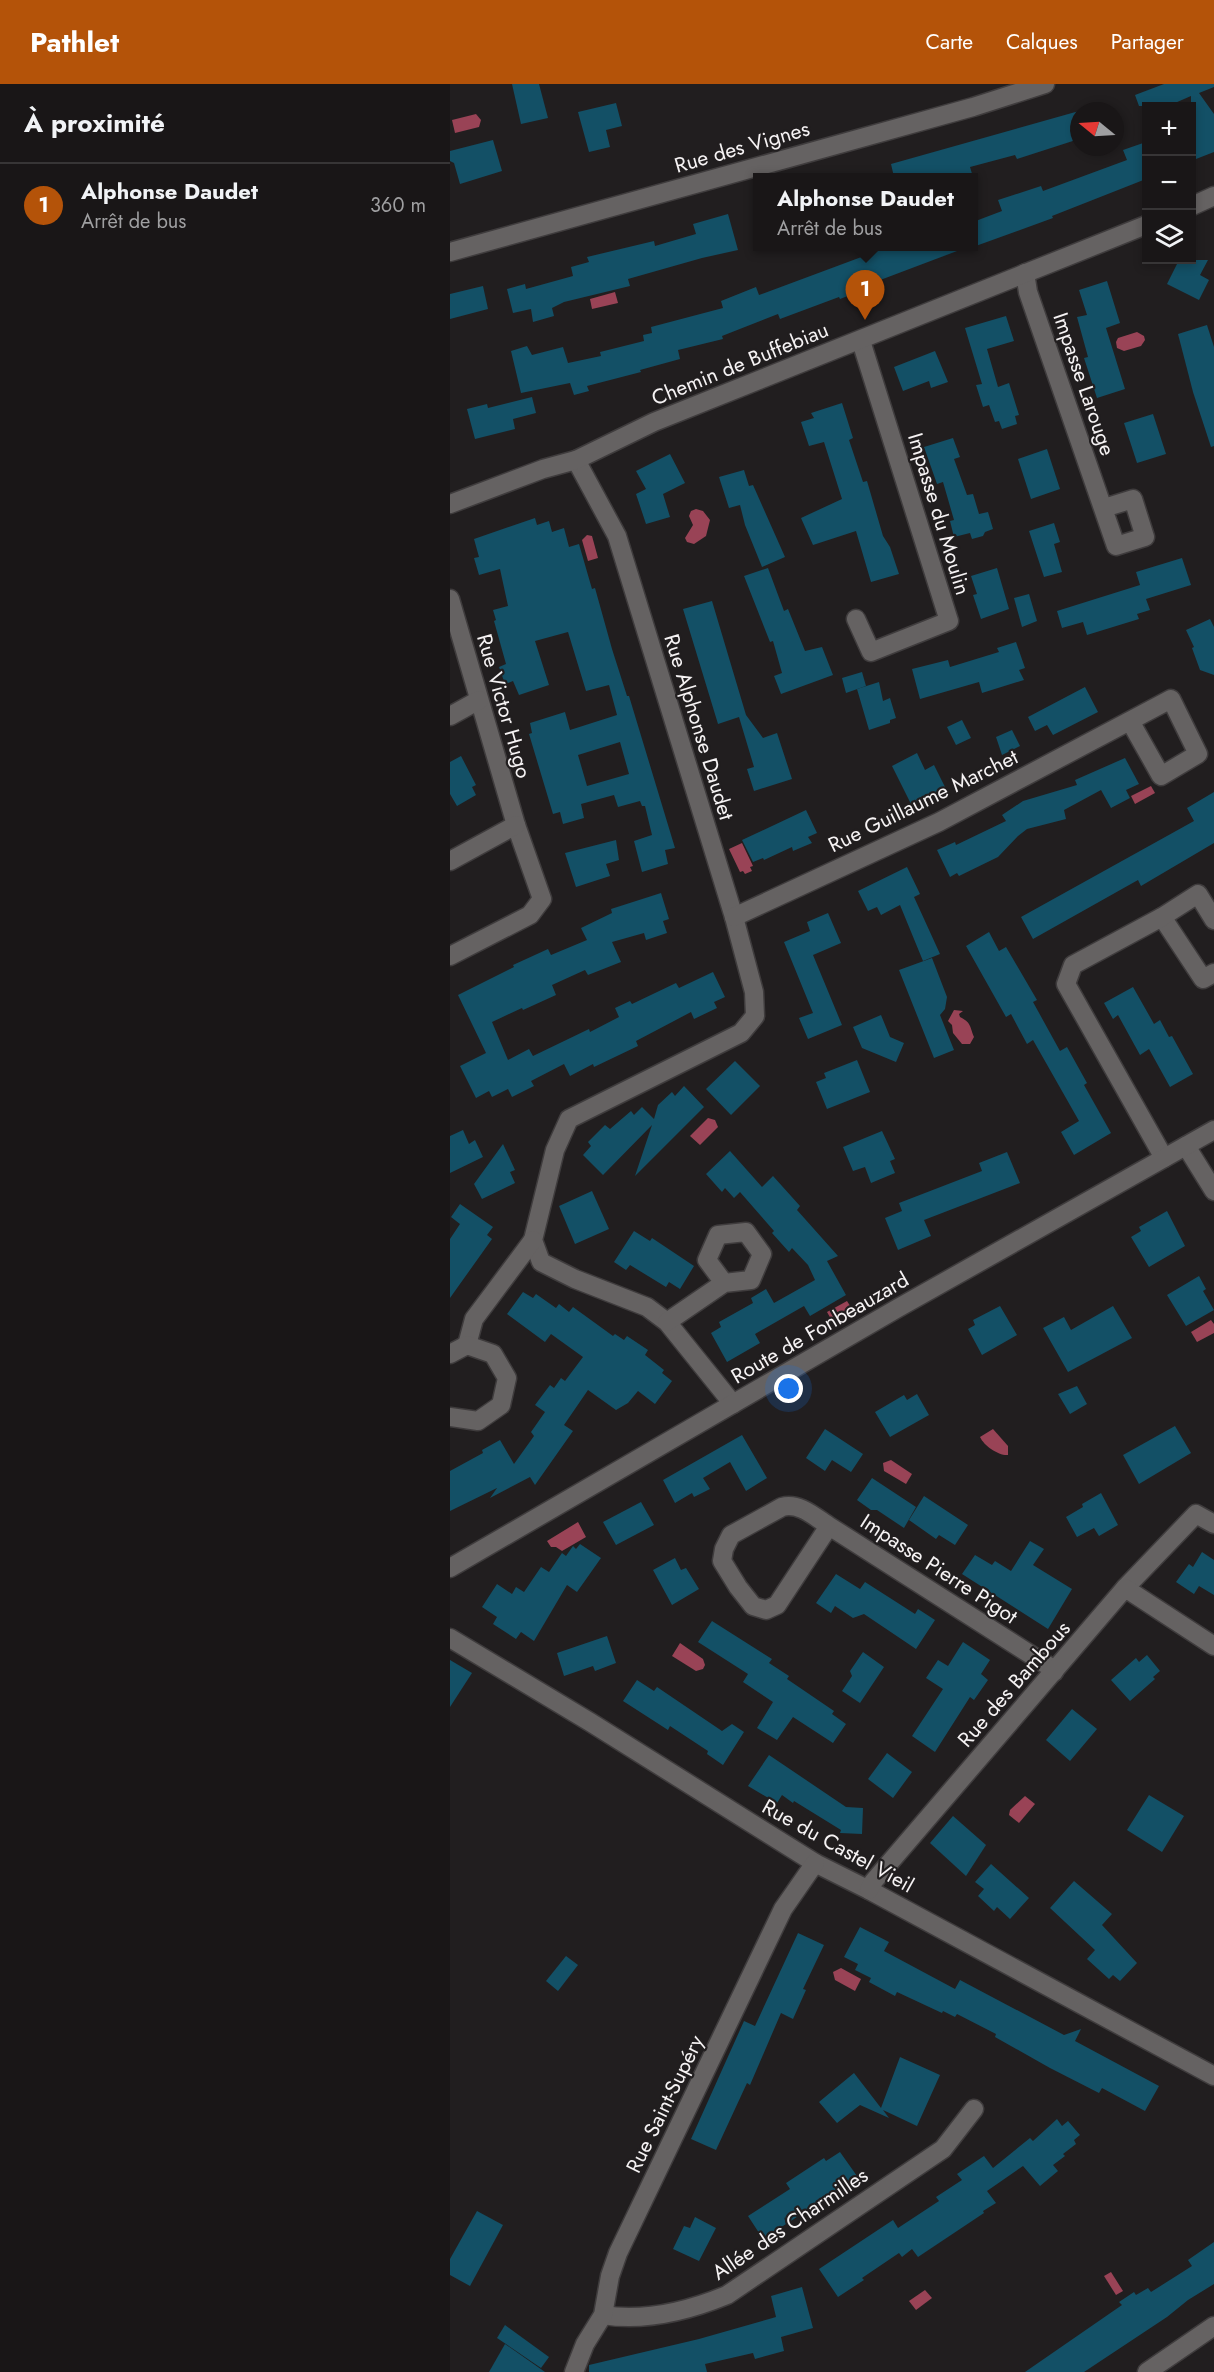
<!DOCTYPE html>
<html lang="fr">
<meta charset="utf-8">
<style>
:root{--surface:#191617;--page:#221f20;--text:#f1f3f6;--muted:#9f9fa1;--line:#373536;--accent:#b45309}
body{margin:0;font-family:Jost,sans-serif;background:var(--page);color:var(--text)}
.controls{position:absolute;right:18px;top:18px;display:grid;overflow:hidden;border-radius:0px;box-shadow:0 3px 9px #0003}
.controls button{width:54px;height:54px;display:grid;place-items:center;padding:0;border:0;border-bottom:2px solid var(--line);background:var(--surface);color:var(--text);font:30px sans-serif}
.compass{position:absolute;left:620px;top:18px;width:54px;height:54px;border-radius:50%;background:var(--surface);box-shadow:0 3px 9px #0003;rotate:288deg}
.you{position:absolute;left:339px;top:1305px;width:21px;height:21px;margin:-15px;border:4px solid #fff;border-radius:50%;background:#1a73e8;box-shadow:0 0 0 9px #1a73e833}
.badge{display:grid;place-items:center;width:39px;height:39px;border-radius:50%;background:var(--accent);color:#fff;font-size:20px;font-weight:700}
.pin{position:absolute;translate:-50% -50px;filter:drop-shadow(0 2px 3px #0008)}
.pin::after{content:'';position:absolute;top:32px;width:21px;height:18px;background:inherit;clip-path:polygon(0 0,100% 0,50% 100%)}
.popup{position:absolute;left:303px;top:89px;width:225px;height:78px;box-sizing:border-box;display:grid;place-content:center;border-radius:0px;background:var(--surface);filter:drop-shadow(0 2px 4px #0005);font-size:20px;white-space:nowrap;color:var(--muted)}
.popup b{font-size:22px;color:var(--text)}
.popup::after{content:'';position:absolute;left:50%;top:100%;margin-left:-12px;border:12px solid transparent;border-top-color:var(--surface)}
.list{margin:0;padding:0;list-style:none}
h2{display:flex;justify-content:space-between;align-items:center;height:78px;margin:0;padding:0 24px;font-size:26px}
h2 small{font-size:20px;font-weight:400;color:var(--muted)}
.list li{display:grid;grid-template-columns:39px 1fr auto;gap:18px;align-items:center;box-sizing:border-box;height:84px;padding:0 24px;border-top:2px solid var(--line)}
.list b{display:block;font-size:22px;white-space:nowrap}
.list p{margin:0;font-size:20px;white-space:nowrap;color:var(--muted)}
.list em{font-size:20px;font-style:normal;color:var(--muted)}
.icon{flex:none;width:33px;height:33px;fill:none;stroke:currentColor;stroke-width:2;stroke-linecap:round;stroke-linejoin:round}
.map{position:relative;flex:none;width:764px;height:2288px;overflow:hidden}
header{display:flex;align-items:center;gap:36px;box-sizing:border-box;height:84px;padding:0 30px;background:var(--accent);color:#fff}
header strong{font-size:28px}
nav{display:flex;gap:33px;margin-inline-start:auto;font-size:21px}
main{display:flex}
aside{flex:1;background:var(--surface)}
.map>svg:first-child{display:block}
</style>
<header>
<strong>Pathlet</strong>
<nav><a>Carte</a><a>Calques</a><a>Partager</a></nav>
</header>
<main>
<aside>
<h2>À proximité<small></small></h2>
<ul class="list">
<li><span class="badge">1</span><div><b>Alphonse Daudet</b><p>Arrêt de bus</p></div><em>360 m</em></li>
</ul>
</aside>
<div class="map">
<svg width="764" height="2288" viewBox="0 0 764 2288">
<rect width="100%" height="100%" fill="#211e1f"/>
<g fill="#994356">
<polygon points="26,30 31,36 29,43 5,49 2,36"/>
<polygon points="165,208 168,219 142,225 140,215"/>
<polygon points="687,248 694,252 695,256 691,262 674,267 667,264 666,258 668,254"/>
<polygon points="246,425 253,427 260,436 256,452 244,460 237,458 235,454 243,441 239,432 241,427"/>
<polygon points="137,451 142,452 148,474 138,477 132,456"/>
<polygon points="701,702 705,709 685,720 681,712"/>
<polygon points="292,759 303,782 300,783 302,787 295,790 293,787 290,788 279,765"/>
<path d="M504,926L513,927L509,930L510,933C521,939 519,940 524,953L520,960H512L503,949L502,941L498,937Z"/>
<polygon points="258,1034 265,1036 268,1043 250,1061 240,1052"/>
<polygon points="397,1217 402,1225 382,1237 377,1228"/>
<polygon points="761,1236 764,1240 764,1249 747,1258 741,1248"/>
<path d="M543,1345L558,1362V1371C549,1372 534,1362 530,1353Z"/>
<polygon points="441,1376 462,1390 456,1400 434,1387 433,1379"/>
<polygon points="128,1438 136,1453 112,1467 106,1463 101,1463 97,1457"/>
<polygon points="230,1559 253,1575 255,1581 253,1585 246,1587 222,1572"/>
<polygon points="575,1712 585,1720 569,1739 559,1731 560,1726"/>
<polygon points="391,1884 411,1895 405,1907 385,1896 383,1888"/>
<polygon points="661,2188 673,2207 666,2211 654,2192"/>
<polygon points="475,2206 482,2214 466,2226 459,2217"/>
</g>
<g fill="#135066" fill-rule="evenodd">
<polygon points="62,0 89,0 98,34 71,40"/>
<polygon points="714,0 764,0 764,3 749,9 764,30 764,68 746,75 741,64 741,12 718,22 689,22 685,11"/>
<polygon points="166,19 172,42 156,46 160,63 139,68 128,28"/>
<polygon points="629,27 629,55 567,75 565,71 520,83 523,93 444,93 441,80"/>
<polygon points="43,56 52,87 10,100 4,79 0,77 0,67"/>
<polygon points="696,58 696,95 602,132 603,134 523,163 523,138 552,127 548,116 591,102 593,107 677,76 673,66"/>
<polygon points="278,130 288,166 252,174 178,195 180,202 114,218 102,224 104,232 83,238 81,225 63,229 57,205 75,200 76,205 123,192 121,183 139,178 137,173 204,157 205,162 246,150 243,140"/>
<polygon points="441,162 515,164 425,198 426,201 390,215 389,213 330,235 328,230 272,252 273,255 228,266 230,275 190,286 191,288 137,302 139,307 124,311 120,299 71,309 61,267 77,262 82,271 113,263 118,279 151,272 150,268 194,257 193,251 202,249 201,243 273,224 271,217 306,203 309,211"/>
<polygon points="729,176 758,176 750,191 759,196 749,216 717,200"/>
<polygon points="657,197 670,239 656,244 675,305 647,314 634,274 638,273 627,233 637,231 629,206"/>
<polygon points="33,202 38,225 0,235 0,210"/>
<polygon points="556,232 564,257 537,265 548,303 559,299 569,331 565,332 567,340 552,345 549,337 545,338 539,321 533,323 526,301 532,300 515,244"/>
<polygon points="757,241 764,263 764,362 761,363 743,308 728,250"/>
<polygon points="485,267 498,298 481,304 479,297 453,307 444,283"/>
<polygon points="82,313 86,329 63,335 65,345 25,355 17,325 37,320 38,324"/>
<polygon points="392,319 403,354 399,356 413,398 417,397 433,452 440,463 449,490 421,498 406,447 363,461 351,434 392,415 374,358 359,362 351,338 364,334 361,329"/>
<polygon points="703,330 716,370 687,379 674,339"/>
<polygon points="503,354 510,373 504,375 517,411 523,410 529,430 538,428 543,445 535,448 533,452 522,455 520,449 504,453 500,437 504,436 493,398 487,400 474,363"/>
<polygon points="597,365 610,405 581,415 568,375"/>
<polygon points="220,370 235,399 213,410 220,433 196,440 186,410 196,405 186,387"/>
<polygon points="294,386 299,402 303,401 335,473 312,483 295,441 290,421 279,424 269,393"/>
<path d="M85,434L87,441L99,437L102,448L114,444L119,463L129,460L142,505L145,504L162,565L177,612H179L225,764L215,766L218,780L192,788L184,757L202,751L195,722H192L190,717L168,723L164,711L131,720L134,734L113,740L110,728L103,730L79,650L82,649L80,639L115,628L120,646L167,631L159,601L136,607L118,548L85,557L99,601L69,611L63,597L55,600L49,583L56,580L44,537L46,536L43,526L58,522L50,485L29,491L24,474L29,473L24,455ZM170,658L179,690L137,702L128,671Z"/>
<polygon points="604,439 610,458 604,460 612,488 594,493 579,447"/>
<polygon points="732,474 741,501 696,515 700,526 687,530 689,535 637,551 633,538 612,544 607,527 690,501 686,488"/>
<polygon points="318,484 334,527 338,525 355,567 372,563 383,591 331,610 324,592 332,589 323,557 320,558 294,492"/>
<polygon points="547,484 559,525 531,535 523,511 527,510 521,492"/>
<polygon points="579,510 587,537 572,543 564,514"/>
<polygon points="262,517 296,631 313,654 327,649 342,695 304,707 297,685 304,683 289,633 268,640 233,525"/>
<polygon points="760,535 764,543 764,591 750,586 742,564 744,563 736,546"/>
<polygon points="566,558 575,584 569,586 574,596 532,609 529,598 470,615 462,585 498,576 500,583 549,568 547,564"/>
<polygon points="412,588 416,602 396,609 392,594"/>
<polygon points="429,598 433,617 440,614 446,634 440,636 440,639 419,646 407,605"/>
<polygon points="635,603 648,628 603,651 597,641 585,647 578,633"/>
<polygon points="512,636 521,654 506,661 497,643"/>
<polygon points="562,646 570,662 552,671 546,653"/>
<polygon points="467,669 475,686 484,681 496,705 462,722 442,682"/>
<polygon points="11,672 26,701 22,703 26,711 7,722 0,710 0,678"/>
<polygon points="675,674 689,700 676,706 680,714 661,724 651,706 614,726 616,735 577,745 568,752 548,773 509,792 507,789 500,793 487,766 505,758 506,761 556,737 552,731 573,717 627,701 625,696"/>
<polygon points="764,708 764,759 691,802 688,796 583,855 571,833 744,737 737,724"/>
<polygon points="356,726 367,749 358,753 362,759 343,767 342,763 314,776 313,774 303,778 292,756"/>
<polygon points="166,756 169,776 156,780 160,792 126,803 115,769"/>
<polygon points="457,783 470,810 464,813 490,870 473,877 450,821 431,831 427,823 418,827 408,807"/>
<polygon points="211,809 219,835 213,837 217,849 196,856 194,849 162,858 171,878 138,891 135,886 102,901 106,911 73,926 72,924 42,938 58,976 79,965 83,972 139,945 140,948 169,933 165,924 180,917 182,920 226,899 229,904 263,888 275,913 264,918 267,924 244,935 241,928 224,937 186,957 188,962 144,983 143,980 120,992 114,980 81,997 84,1002 62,1013 58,1005 42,1013 39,1007 26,1014 10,982 36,969 8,911 64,883 63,881 98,865 101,871 137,856 131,844 162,829 161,825"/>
<polygon points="378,829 391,859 363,871 392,941 358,955 349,934 363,929 334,858 360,847 357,838"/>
<polygon points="539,848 549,867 556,863 587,916 583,918 610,967 617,963 637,999 634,1001 661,1049 624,1071 611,1048 629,1037 583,956 577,960 561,930 556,933 516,862"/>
<polygon points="482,874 497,913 495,925 490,931 504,966 484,974 449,886"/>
<polygon points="683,903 704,940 710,936 719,953 722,952 743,990 720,1003 699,965 690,971 668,931 663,935 654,919"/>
<polygon points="431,931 440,953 454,959 446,978 412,964 403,943"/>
<polygon points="407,976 420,1008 377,1025 366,998 376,994 374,989"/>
<polygon points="285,977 310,1002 281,1031 256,1005"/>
<polygon points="234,1002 254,1023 185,1092 202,1041 153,1091 133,1071 141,1062 138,1058 155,1041 160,1045 181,1027 184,1031 192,1023 204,1035 208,1021 222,1008 225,1012"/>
<polygon points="13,1046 19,1060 25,1056 33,1073 0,1089 0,1052"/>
<polygon points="432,1047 445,1075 440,1077 445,1089 421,1099 415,1083 403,1087 393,1063"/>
<polygon points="53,1060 65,1086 60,1088 65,1099 32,1115 24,1100"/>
<polygon points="280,1067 312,1103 323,1092 350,1122 347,1126 388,1172 377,1177 396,1211 360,1232 354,1222 305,1250 310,1259 277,1278 261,1249 271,1243 269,1238 303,1219 301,1214 316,1205 324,1219 365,1196 358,1181 342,1164 339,1168 322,1149 324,1147 290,1108 284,1114 275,1104 272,1108 256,1090"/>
<polygon points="557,1068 570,1099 474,1136 481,1152 448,1166 435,1134 452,1127 449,1119 532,1087 529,1079"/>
<polygon points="142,1107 159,1145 125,1160 109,1122"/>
<polygon points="10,1120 43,1143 37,1151 42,1155 0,1214 0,1155 10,1140 1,1133"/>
<polygon points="717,1127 735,1162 699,1183 681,1153 691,1147 689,1143"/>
<polygon points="184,1147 200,1157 202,1154 244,1182 230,1205 219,1198 216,1203 180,1181 176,1186 164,1178"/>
<polygon points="749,1192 756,1205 753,1207 764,1226 736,1242 717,1211"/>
<polygon points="73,1208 83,1214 86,1210 106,1224 109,1220 119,1228 123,1223 163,1252 165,1250 174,1256 177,1252 198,1266 195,1271 214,1286 212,1289 222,1297 205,1320 188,1307 178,1319 166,1326 138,1306 114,1341 123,1347 85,1401 80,1393 40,1414 47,1404 0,1427 0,1387 33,1369 32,1366 50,1356 64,1380 84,1352 81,1348 95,1328 85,1321 100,1301 104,1304 111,1294 115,1297 133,1273 101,1250 95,1258 57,1230"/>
<polygon points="550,1222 567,1251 532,1271 518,1245 525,1241 523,1236"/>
<polygon points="663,1222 682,1254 618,1288 593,1244 614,1233 621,1246"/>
<polygon points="627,1302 637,1320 620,1330 608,1310"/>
<polygon points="467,1310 479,1331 440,1353 425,1328 454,1311 457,1316"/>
<polygon points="725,1342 741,1369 689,1400 673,1371"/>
<polygon points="375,1345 413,1370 401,1388 382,1376 375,1387 356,1374"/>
<polygon points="292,1351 317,1394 296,1407 280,1378 253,1394 260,1405 244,1413 242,1409 225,1419 213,1396"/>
<polygon points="422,1394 466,1423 454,1444 427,1426 421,1426 407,1416"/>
<polygon points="651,1409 668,1441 649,1452 644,1444 627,1453 616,1433 633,1423 632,1420"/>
<polygon points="474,1412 518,1441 505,1461 489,1451 486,1455 459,1436"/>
<polygon points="191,1418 204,1441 166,1461 153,1438"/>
<polygon points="580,1457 594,1465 583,1481 622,1505 598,1545 512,1490 525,1471 542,1481 545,1477 561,1487"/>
<polygon points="130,1460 151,1474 127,1508 117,1501 84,1557 71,1548 66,1555 43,1540 47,1533 32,1523 47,1500 62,1510 66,1503 74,1508 91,1483 99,1488 112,1469 116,1472 123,1462 126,1465"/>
<polygon points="752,1468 764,1476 764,1511 749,1502 744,1510 726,1498 739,1480 743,1483"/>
<polygon points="225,1474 231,1486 236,1484 249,1505 222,1521 203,1486"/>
<polygon points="386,1490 410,1505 415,1498 465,1530 468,1525 485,1536 466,1565 414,1530 403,1534 385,1522 381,1529 366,1519"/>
<polygon points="262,1537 322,1575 319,1579 339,1592 337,1595 384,1627 382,1630 396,1640 383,1659 343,1633 327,1656 307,1644 323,1618 293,1598 298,1590 248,1558"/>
<polygon points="157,1552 166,1579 145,1587 143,1582 114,1592 107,1569"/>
<polygon points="513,1558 540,1576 531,1590 538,1596 524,1616 520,1613 485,1668 462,1652 493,1605 476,1594 488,1576 498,1582"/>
<polygon points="413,1568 434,1583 410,1619 392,1607 402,1592 400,1587"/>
<polygon points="697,1571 710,1587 703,1593 705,1595 680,1617 661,1596 686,1574 689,1578"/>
<polygon points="0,1576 22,1589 0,1623"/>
<polygon points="187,1596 204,1607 207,1603 272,1647 282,1640 294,1648 273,1681 257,1670 258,1667 220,1642 218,1646 173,1617"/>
<polygon points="622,1625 647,1645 620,1677 596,1656"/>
<polygon points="437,1669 462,1688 443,1714 418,1695"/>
<polygon points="319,1671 396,1723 413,1724 412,1750 390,1749 391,1746 344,1717 343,1719 332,1711 327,1719 298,1702"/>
<polygon points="699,1711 734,1732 712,1768 677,1746"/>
<polygon points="503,1732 536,1761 516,1792 480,1759"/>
<polygon points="541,1780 579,1814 560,1835 547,1823 544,1827 528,1812 534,1805 525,1798"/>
<polygon points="624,1797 662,1830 652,1841 687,1879 670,1897 663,1891 659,1895 637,1875 645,1866 600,1824"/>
<polygon points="410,1843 439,1858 434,1867 505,1905 510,1896 614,1951 631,1945 625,1957 709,2002 695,2027 652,2004 649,2009 600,1984 545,1953 546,1950 507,1930 505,1933 493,1927 492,1929 447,1908 445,1912 419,1898 421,1894 405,1886 408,1880 394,1873"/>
<polygon points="348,1849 374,1861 353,1905 356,1906 343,1935 331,1929 300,2001 297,1999 266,2066 241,2055 294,1937 305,1942"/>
<polygon points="116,1872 128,1881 108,1907 96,1897"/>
<polygon points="450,1973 490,1991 467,2042 433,2026 439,2034 410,2021 387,2039 369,2018 404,1989 431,2024"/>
<polygon points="607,2035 612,2042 618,2037 630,2051 624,2056 626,2060 613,2070 615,2072 603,2081 608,2087 590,2102 573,2082 537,2107 546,2119 533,2127 534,2129 468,2173 462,2165 452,2173 449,2169 412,2194 414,2196 388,2213 369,2185 443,2136 448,2144 489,2117 486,2113 512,2096 507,2090 534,2072 543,2084 580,2054 583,2057"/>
<polygon points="390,2068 407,2092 338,2139 334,2133 336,2140 313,2155 298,2132 340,2105 336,2099 374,2074 376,2077"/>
<polygon points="27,2127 53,2141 20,2202 0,2191 0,2175"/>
<polygon points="245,2133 266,2144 249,2177 223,2165 234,2142 240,2144"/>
<polygon points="764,2158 764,2200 738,2216 717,2233 634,2288 575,2288 672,2221 669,2218 684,2208 686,2211 698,2204 701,2208 742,2182 738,2176"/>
<polygon points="352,2203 363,2244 331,2253 334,2267 305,2275 303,2269 255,2280 257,2288 139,2288 139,2281 249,2255 326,2233 321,2212"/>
<polygon points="55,2241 99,2273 91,2284 47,2254"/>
<polygon points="55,2260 95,2288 39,2288"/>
</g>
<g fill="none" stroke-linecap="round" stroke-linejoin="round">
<defs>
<g id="minor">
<polyline points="0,168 523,23 595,0"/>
<polyline points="575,189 578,208 666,462 695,453 683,415 654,424"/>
<polyline points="126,376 167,452 284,833 304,908 305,932 291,949 119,1035 105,1066 83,1156 91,1178 125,1195 197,1223 217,1238 283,1320"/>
<polyline points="0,515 66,741 92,815 80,831 0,872"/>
<polyline points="406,535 421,568 499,537 411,257"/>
<polyline points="0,632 29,616"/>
<polyline points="0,777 66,741"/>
<polyline points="284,833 489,738 721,615 748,670 711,692 680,637"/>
<polyline points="712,833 753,895 764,889"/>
<polyline points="736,1062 764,1107"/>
<polyline points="714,1074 616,900 623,881 712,833 748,810 764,836"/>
<polyline points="217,1238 274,1199 301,1196 312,1170 296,1148 268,1151 257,1176 274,1199"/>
<polyline points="17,1261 24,1235 83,1156"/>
<polyline points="0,1270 17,1261 43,1270 57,1294 51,1321 28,1337 0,1333"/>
<path d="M379,1442L327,1521L316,1526L303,1522L288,1503L272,1477L274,1465L281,1451L332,1423C349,1418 365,1433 379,1442L597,1581L604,1588"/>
<polyline points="675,1504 746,1430 764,1440"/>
<polyline points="0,1554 140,1638 365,1779 419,1806 764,1992"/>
<polyline points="419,1806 423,1798 675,1504 764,1562"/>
<path d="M153,2231C195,2238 238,2227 277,2211L493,2065L524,2025"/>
<polyline points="124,2288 135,2260 153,2231 160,2192 168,2169 333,1825 365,1779"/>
<polyline points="697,2288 764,2242"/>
</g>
<g id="tertiary">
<polyline points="742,122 764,112"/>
<polyline points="0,420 93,385 126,376 204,338 696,141"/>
<polyline points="0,1484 448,1224 764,1046"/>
</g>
</defs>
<use href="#minor" stroke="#3f3c3d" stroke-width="21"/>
<use href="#tertiary" stroke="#3f3c3d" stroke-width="21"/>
<use href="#minor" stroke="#656262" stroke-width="18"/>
<use href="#tertiary" stroke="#656262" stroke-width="18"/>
</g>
<g text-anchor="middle" stroke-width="4.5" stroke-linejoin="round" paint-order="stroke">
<g font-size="21" fill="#f6f3f4" stroke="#211e1f">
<text transform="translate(292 63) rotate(-16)" y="7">Rue des Vignes</text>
<text transform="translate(290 280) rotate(-22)" y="7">Chemin de Buffebiau</text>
<text transform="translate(634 300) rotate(71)" y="7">Impasse Larouge</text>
<text transform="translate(489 430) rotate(73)" y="7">Impasse du Moulin</text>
<text transform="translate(54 622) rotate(74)" y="7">Rue Victor Hugo</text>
<text transform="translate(249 643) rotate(73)" y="7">Rue Alphonse Daudet</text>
<text transform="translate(473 717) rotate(-26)" y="7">Rue Guillaume Marchet</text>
<text transform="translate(370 1244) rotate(-30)" y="7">Route de Fonbeauzard</text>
<text transform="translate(489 1485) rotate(33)" y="7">Impasse Pierre Pigot</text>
<text transform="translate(564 1600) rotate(-49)" y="7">Rue des Bambous</text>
<text transform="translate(388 1762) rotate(29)" y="7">Rue du Castel Vieil</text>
<text transform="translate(215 2020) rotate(-64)" y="7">Rue Saint-Supéry</text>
<text transform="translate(340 2140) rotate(-34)" y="7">Allée des Charmilles</text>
</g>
</g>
</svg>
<div class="controls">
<button>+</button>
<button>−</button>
<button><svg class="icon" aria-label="layers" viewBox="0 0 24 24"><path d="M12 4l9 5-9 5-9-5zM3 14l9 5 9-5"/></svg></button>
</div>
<svg class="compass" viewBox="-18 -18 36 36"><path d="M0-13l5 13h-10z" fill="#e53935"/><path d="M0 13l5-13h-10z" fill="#9f9fa1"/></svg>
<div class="you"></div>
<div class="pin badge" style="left:415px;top:236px">1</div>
<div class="popup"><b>Alphonse Daudet</b>Arrêt de bus</div>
</div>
</main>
